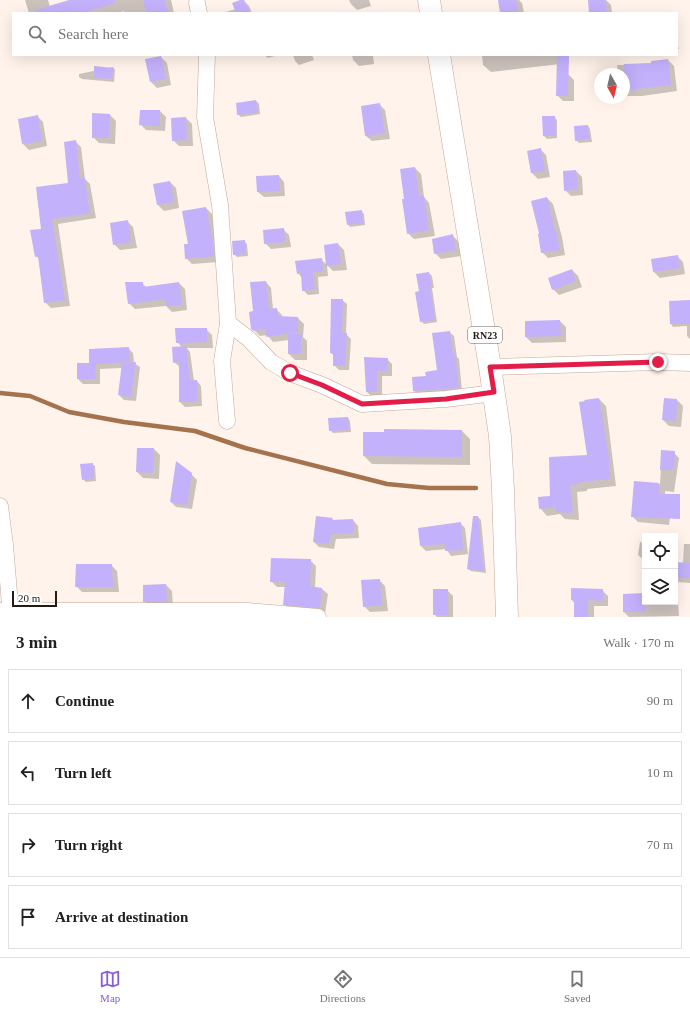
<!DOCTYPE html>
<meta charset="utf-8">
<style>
:root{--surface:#fff;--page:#f6f6f6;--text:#202124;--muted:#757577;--line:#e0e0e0;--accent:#875fda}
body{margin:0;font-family:"Times New Roman",serif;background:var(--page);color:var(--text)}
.controls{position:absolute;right:12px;bottom:12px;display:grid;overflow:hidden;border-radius:0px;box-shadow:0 4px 16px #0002}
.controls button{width:36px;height:36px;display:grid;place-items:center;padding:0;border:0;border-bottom:1px solid var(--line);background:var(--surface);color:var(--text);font:20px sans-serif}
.compass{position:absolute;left:594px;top:68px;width:36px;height:36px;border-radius:50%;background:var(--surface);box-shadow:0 4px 16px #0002;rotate:172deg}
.scale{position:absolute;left:12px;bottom:10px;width:45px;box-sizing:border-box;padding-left:4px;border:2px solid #251b14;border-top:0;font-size:11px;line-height:14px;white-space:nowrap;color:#251b14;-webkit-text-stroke:3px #fff;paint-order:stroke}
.stop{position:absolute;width:12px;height:12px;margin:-9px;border:3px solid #e11d48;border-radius:50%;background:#fff}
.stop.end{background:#e11d48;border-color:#fff;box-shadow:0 1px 4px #0008}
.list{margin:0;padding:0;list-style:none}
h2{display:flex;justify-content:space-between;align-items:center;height:52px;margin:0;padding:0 16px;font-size:17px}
h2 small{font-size:13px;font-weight:400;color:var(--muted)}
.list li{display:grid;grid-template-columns:26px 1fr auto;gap:12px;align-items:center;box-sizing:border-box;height:64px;margin:0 8px 8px;padding:0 8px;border:1px solid var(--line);border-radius:0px}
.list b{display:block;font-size:15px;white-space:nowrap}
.list em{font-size:13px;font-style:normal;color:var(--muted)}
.icon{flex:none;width:22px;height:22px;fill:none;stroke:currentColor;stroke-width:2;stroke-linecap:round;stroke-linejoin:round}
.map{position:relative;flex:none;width:690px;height:617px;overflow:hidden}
.search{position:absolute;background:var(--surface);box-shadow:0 4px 16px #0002;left:12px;right:12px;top:12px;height:44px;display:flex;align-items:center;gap:10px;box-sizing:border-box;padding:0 14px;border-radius:0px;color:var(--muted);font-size:15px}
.sheet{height:340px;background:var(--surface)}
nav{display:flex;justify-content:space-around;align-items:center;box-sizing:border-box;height:56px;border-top:1px solid var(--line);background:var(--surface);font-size:11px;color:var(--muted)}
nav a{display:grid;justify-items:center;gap:2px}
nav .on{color:var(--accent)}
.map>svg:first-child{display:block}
</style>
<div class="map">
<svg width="690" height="617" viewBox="0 0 690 617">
<rect width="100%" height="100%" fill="#fff3eb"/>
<g fill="#0003">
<polygon points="25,0 48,0 50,7 72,0 171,0 174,13 124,13 124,11 118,13 29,13"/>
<polygon points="243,0 249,6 252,13 222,13 236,9"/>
<polygon points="349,0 369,0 371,6 357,10 351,4"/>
<polygon points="499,0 519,0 522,3 524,13 501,13"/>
<polygon points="597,0 606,0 611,5 612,13 590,13"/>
<polygon points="677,43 679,49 677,49"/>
<polygon points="264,55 278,55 268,58"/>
<polygon points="293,55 312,55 314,60 299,65 295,61"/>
<polygon points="352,55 373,55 374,64 359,66 353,60"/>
<polygon points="482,55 569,55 569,63 491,72 483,65"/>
<polygon points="161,57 167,63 171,85 157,88 151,82"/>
<polygon points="668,60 674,66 677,91 642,96 624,96 624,74 618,74 617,65 653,64"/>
<polygon points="113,67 115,70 114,82 82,79 79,77 79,74"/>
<polygon points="568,74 574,80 574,101 563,101 557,95"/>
<polygon points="256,101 259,104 260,114 241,117 238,114"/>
<polygon points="379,104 385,110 390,139 372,141 366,136"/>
<polygon points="160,111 166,117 165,131 146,130 140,124"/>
<polygon points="110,115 116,121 115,144 99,143 93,137"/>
<polygon points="37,116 43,122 47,146 29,150 23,144"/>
<polygon points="554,117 557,120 557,138 547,139 544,136"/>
<polygon points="186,118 192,124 193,146 179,146 173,140"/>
<polygon points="588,126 590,129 592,142 579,143 576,140"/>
<polygon points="76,142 81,147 85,179 90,184 96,218 58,224 70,306 51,308 45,302 40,260 36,256 42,229 69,184"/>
<polygon points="540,149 546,155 550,177 538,179 532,173 529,151"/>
<polygon points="415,168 421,174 424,197 429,203 435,236 414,239 408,233 406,199"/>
<polygon points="576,171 582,177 583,195 571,196 565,190"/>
<polygon points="279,176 284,182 285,196 264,197 258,192"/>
<polygon points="170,182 176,188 179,208 164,211 158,205"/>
<polygon points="547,198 553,204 562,237 565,255 548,258 542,252"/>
<polygon points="206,208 212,214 219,262 192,264 186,258 189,245"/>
<polygon points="361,211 364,214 365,225 350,227 348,224"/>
<polygon points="127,221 133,227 137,248 120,250 114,244"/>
<polygon points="283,229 289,235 291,247 271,249 265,243"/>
<polygon points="453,236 459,242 461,256 441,259 435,253"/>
<polygon points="244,241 247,244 248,256 237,257 234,254"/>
<polygon points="338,244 344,250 347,270 333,271 327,265 328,276 318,277 319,294 308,295 303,290 302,278 298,273 321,259 327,265"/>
<polygon points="677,256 683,262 685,274 660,278 654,272"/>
<polygon points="572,270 578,276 582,287 559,295 553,289"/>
<polygon points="429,273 432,276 434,288 432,288 437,322 424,324 421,321 420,292"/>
<polygon points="266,282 271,288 273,309 276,309 282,315 282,317 298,318 304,324 303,337 307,341 307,360 295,360 289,354 289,340 273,342 267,335 260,336 252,328 254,312"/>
<polygon points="142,283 146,287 179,283 185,289 187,310 172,312 166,306 135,309 129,303"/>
<polygon points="342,300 347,304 346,334 351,339 349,370 339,370 334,365 334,356 331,353"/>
<polygon points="690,301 690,339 687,336 687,326 673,327 671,324"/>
<polygon points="560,321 566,327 566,342 532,343 526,337"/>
<polygon points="206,329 212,335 213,348 187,348 190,352 194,381 197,381 201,386 202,406 185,407 180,402 180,367 174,362 182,347 177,342"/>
<polygon points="449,332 454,336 457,357 459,359 462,392 418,395 414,391 413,378 427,377 438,371"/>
<polygon points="128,348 133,353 134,363 140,367 136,401 124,400 119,395 122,368 100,369 100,384 83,384 78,379 90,364"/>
<polygon points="365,358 387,359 392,364 392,376 382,376 382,397 372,397 367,392"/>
<polygon points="599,399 606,406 616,486 587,489 587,491 577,492 579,520 565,519 560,514 547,516 540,508 588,456"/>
<polygon points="665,399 677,400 683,406 681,427 669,426 663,420"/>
<polygon points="348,418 350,421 351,432 333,433 330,430"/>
<polygon points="462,431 470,439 470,465 372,464 364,456 364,433"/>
<polygon points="154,449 160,455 159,479 143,478 137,472"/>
<polygon points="662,451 673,452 679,458 674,492 665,491 665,495 672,501 669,525 638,522 632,516 635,482 660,484"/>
<polygon points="92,464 95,466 96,481 86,482 83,479"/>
<polygon points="191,474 197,480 192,509 176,507 171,502"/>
<polygon points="478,517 481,520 486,573 471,571 468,569"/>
<polygon points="332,519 334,521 353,520 358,526 359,538 336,539 334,549 319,547 314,542"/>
<polygon points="460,523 465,528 468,554 451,556 446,549 426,551 421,546"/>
<polygon points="640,542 645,543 645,561 638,555"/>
<polygon points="684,544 690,544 690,583 677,582 675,581 675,563 683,563"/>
<polygon points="310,560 316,566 315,588 322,589 328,594 325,613 290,610 284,604 286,587 277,587 271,581"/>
<polygon points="111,565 117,571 119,592 82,592 76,586"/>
<polygon points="379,580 385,586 388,611 370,612 364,606"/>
<polygon points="166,585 172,591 173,607 150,607 144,601"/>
<polygon points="447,590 453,596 453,617 437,617 434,614"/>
<polygon points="602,590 608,596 608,606 594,606 594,617 579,617 575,604 572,600"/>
<polygon points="645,594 645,602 675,602 675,596 678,600 679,616 629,617 624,612"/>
</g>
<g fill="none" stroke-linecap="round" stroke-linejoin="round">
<polyline stroke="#a4724d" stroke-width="4.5" points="0,393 30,396 69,412 124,422 195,431 245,448 387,484 429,488 476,488"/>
</g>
<g fill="#c3b1fb">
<polygon points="69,0 115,0 115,3 83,13 37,13 36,10"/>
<polygon points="143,0 165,0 168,13 146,13"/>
<polygon points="240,0 244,0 250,13 236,13 232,3"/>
<polygon points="498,0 516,0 518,13 500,13"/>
<polygon points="588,0 606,0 607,13 589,13"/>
<polygon points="557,55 569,55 568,96 556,96"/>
<polygon points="161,56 166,79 150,82 145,59"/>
<polygon points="668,59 671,85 637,89 637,90 624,91 624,64 651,63 651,61"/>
<polygon points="94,66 113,68 112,79 94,78"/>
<polygon points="256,100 258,112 237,115 236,103"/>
<polygon points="380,103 385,133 365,136 361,106"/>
<polygon points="140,110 160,110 160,126 139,125"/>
<polygon points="92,113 110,114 109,138 92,138"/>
<polygon points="38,115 42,141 22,144 18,119"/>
<polygon points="542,116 555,116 555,136 543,136"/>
<polygon points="186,117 187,140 172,141 171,118"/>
<polygon points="588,125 589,139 575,141 574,126"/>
<polygon points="76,140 80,178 85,178 90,213 52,219 65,300 44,303 38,256 35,257 30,230 41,229 36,187 68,183 64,142"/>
<polygon points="541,148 545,171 531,173 527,151"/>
<polygon points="415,167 419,196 424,196 429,230 407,234 402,199 404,199 400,169"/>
<polygon points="576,170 578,189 564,191 563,171"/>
<polygon points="279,175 280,191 257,192 256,176"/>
<polygon points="170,181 174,202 157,205 153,184"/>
<polygon points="547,197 555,231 556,230 560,250 541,253 538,234 539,233 531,201"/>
<polygon points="206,207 213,242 214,256 185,259 184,244 188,244 182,211"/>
<polygon points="362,210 363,223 347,225 345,212"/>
<polygon points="128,220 131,242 113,245 110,223"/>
<polygon points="284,228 285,242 264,244 263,230"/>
<polygon points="453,234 456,250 434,254 432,239"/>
<polygon points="245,240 246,254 233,255 232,241"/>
<polygon points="338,243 341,264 326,266 324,245"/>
<polygon points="678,255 680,268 653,272 651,259"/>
<polygon points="322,258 323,271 313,272 315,289 302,291 301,273 297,274 295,261"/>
<polygon points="572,269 576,281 552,290 548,278"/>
<polygon points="429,272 432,286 430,286 435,320 420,322 415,292 419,291 416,274"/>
<polygon points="266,281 269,309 277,308 278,316 298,317 298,332 266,337 265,329 254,331 251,329 249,312 253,311 250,282"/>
<polygon points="125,282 143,282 143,287 179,282 182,305 166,306 165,299 128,304"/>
<polygon points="331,299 343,299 342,333 347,333 345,366 333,366 333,353 330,353"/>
<polygon points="690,300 690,324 670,324 669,301"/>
<polygon points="560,320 561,336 525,337 525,321"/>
<polygon points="175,328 207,328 207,342 176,343"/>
<polygon points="450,331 453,354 455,353 459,388 413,391 412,377 426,376 425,372 437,370 432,333"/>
<rect x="288" y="334" width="13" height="20"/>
<polygon points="186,346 190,380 197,380 197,402 179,402 179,362 173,363 172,347"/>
<polygon points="129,347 130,362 96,364 95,379 77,379 77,363 89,363 89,349"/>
<polygon points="364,357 388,358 387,371 377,371 377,392 366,392"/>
<polygon points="136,362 131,397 118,395 122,363"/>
<polygon points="599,398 609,458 610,479 580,482 580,484 570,485 573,513 556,512 556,507 539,509 538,497 550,496 549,457 587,455 579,402 585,401 584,400"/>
<polygon points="664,398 677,399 676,421 662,420"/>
<polygon points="348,417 349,430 329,431 328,418"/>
<polygon points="384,429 462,430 462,457 363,456 363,432 384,432"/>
<polygon points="137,448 154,448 153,473 136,472"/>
<polygon points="661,450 675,451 674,470 660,470"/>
<polygon points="176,461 192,473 187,505 170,502"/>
<polygon points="93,463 94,478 82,480 80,464"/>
<polygon points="634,481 659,483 659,494 680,494 680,519 631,517"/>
<polygon points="316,516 333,518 332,520 353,519 354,533 331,534 329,544 313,542"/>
<polygon points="473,516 478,516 484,571 467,569"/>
<polygon points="461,522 463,550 445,551 445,544 420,546 418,528"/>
<polygon points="271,558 311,559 310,586 322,588 320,608 283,605 285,582 270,582"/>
<polygon points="675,562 690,563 690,578 675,578"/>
<polygon points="76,564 112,564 113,587 75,587"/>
<polygon points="380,579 382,605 363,607 361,580"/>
<polygon points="166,584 167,602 143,602 143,585"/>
<polygon points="571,588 603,589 603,601 588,600 588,617 574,617 574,600 571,600"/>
<rect x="433" y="589" width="15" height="26"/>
<polygon points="645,593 645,612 623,612 623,594"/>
</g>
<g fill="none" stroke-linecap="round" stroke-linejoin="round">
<defs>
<g id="minor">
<polyline points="197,3 199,13"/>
<polyline points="207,55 205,117 220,205 228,323 222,361 227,421"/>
<polyline points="228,323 249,339 271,362 290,373 322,385 362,404 446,399 494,393"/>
<polyline points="490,367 658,362 690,363"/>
<polyline points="0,506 5,545 11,617"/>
<polyline points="0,611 247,611 318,617"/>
</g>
<g id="primary">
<polyline points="429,0 431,13"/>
<polyline points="439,55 490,367 500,436 503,490 507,617"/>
</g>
</defs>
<use href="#minor" stroke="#c3a895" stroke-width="17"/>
<use href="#primary" stroke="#c3a895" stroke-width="23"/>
<use href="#minor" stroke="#fff" stroke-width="16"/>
<use href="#primary" stroke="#fff" stroke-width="22"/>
</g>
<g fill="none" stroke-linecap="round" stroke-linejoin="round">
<polyline stroke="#e11d48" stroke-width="5" points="290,373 322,385 362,404 446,399 494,392 490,367 658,362"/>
</g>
<g text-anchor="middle" stroke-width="3.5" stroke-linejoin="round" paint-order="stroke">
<rect fill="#fff" stroke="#665f5a" stroke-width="1" x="468" y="327" width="34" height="16" rx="3"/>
<g font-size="10" font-weight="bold" fill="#251b14">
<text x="485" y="339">RN23</text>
</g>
</g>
</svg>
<div class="controls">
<button><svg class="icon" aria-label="locate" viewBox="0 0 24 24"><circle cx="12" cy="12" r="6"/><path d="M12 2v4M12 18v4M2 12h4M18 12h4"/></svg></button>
<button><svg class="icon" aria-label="layers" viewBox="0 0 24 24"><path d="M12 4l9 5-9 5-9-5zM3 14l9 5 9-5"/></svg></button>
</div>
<svg class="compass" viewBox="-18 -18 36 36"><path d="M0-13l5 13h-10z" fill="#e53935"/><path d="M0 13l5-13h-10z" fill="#757577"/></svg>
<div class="scale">20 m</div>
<div class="stop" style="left:290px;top:373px"></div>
<div class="stop end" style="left:658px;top:362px"></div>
<div class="search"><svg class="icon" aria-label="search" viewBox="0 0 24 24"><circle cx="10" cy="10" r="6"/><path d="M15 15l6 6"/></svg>Search here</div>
</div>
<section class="sheet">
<h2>3 min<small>Walk · 170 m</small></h2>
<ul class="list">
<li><svg class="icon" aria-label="ahead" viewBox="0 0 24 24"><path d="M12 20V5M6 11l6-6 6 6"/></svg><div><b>Continue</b></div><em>90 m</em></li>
<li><svg class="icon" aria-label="left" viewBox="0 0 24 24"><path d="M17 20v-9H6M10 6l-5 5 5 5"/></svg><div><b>Turn left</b></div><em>10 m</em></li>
<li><svg class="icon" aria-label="right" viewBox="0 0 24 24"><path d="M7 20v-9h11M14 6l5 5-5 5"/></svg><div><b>Turn right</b></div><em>70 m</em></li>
<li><svg class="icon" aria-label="arrive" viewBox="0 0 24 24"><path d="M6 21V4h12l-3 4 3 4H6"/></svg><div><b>Arrive at destination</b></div></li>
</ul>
</section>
<nav>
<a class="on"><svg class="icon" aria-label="map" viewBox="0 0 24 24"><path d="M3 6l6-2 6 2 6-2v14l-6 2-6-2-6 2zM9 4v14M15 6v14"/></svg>Map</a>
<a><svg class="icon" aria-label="directions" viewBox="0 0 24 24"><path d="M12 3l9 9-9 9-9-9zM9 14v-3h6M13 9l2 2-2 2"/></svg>Directions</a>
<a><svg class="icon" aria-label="saved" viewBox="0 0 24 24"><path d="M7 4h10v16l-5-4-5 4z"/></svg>Saved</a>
</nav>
